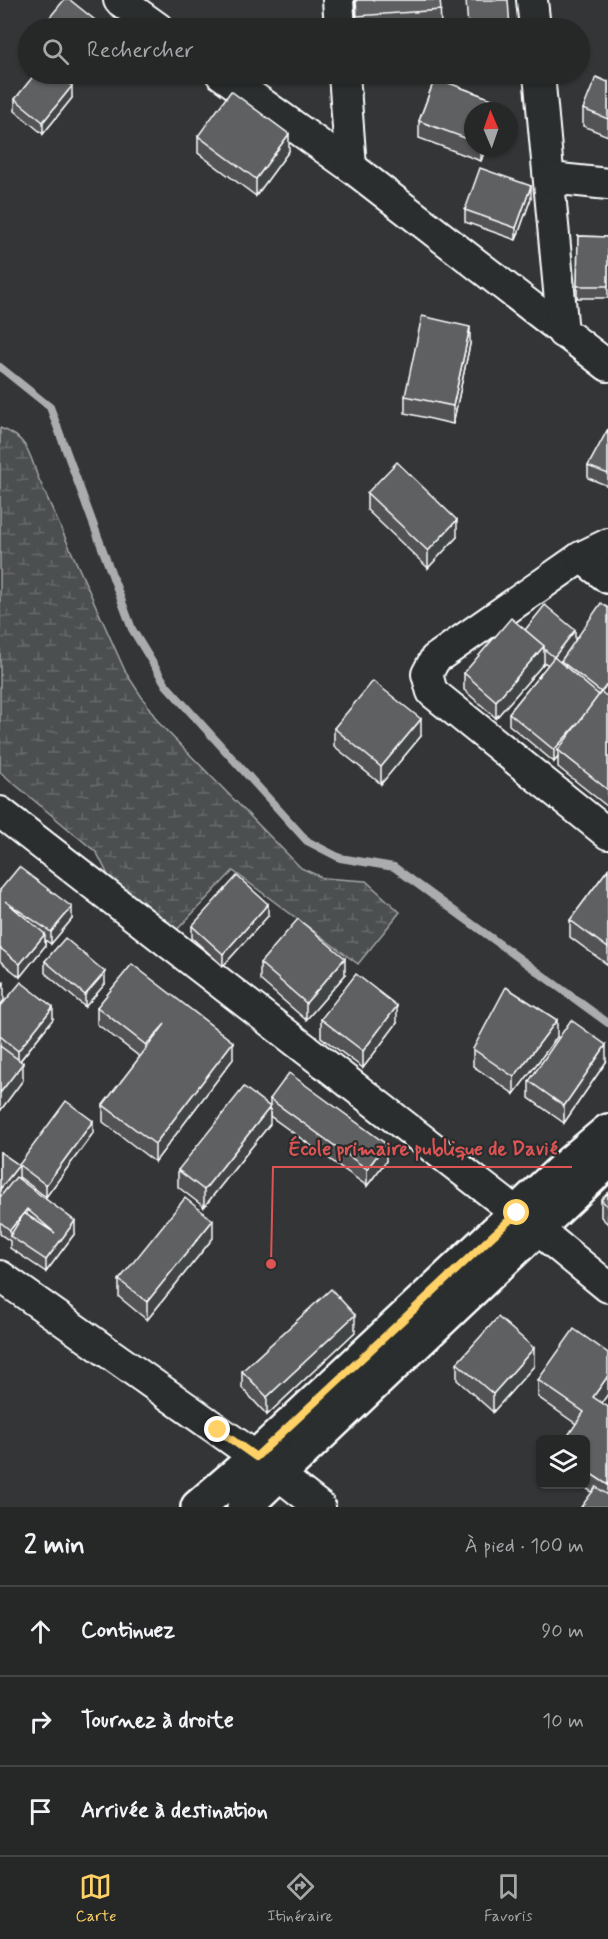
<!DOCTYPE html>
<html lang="fr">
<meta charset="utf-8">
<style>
:root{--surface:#262828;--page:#323434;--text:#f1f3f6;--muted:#a4a6a8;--line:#424445;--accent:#ffd166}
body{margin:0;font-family:Mynerve,sans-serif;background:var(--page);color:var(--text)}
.controls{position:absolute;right:18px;bottom:18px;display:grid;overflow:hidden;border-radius:9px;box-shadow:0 2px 4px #0004}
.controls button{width:54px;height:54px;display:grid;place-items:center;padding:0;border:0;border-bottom:2px solid var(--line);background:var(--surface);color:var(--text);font:30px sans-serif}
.compass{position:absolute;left:464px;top:102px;width:54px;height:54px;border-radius:50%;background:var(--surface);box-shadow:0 2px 4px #0004;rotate:358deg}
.stop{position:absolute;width:18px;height:18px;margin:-14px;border:4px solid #ffd166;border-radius:50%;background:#fff}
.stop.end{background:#ffd166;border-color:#fff;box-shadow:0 2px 6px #0008}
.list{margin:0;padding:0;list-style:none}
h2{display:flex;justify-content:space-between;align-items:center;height:78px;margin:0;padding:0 24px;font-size:26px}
h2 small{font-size:20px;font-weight:400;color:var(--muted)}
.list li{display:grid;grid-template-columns:39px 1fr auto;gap:18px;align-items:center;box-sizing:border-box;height:90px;padding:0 24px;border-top:2px solid var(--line)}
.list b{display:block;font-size:22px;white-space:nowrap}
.list em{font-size:20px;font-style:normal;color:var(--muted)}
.icon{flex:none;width:33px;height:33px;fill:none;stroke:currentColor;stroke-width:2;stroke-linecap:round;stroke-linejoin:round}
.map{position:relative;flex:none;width:608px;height:1507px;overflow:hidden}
.search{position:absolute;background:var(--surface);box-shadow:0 2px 4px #0004;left:18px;right:18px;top:18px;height:66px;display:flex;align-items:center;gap:15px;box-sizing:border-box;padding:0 21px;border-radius:33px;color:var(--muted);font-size:22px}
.sheet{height:348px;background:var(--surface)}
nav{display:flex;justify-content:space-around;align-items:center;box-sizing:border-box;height:84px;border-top:2px solid var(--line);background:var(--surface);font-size:16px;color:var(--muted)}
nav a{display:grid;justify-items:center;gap:3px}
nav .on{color:var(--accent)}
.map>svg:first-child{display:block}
</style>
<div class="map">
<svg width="608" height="1507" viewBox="0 0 608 1507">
<defs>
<pattern id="wetland-marsh" width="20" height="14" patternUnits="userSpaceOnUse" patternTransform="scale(1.5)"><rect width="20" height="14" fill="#4c4f50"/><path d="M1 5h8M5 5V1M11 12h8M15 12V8" fill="none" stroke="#67696a"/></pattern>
</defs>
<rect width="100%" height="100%" fill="#333536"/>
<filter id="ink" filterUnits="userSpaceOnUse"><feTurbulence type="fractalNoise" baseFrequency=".0167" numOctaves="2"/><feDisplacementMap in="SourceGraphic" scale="12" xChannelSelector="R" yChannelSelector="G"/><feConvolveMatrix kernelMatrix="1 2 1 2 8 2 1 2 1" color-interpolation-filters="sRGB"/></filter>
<g filter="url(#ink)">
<path fill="url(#wetland-marsh)" stroke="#a6a7a8" stroke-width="1.5" d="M0,428C25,436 30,452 37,475L126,673L159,723L301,868L323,878L366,881L400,912L358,964L233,871L172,935L113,885L97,853L0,772Z"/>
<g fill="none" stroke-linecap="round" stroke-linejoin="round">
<polyline stroke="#abacad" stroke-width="8" points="0,367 50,407 132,629 166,685 307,841 340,858 394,867 608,1023"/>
<defs>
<g id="minor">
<polyline points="119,0 158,28"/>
<polyline points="338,0 340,28"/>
<polyline points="532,0 535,28"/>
<polyline points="221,74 351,167 608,366"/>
<polyline points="344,74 351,167"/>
<polyline points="539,74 563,333"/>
<polyline points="550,178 608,184"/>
<polyline points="608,544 581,557 435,659 427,674 432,692 608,834"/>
<polyline points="581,557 608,578"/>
<polyline points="0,812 517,1213"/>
<polyline points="536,1228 608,1287"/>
<polyline points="0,1276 256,1457 320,1507"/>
</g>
<g id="primary">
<polyline points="198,1507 256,1457 564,1168 608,1131"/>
<polyline points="244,1507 608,1161"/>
</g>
</defs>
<use href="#minor" stroke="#fff" stroke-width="34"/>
<use href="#primary" stroke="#fff" stroke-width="38"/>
<use href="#minor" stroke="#2a2d2e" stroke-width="30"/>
<use href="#primary" stroke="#2a2d2e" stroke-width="33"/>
</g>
<g fill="#525354" stroke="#fff" stroke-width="1.5">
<polygon points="355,0 440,0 441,28 357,28"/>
<polygon points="435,78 497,101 497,111 473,111 473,147 486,147 481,161 419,138 419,121"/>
<polygon points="608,82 608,136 583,126 583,109"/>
<polygon points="70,84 72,98 43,134 15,111 15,99"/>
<polygon points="198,136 289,151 256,196 198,153"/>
<polygon points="531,198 516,240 465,222 465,210"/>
<polygon points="578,236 608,237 608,298 577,298"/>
<polygon points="470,344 453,424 405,413 405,396"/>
<polygon points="608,429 608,486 588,478 588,466"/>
<polygon points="367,493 457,537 428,568 367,510"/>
<polygon points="608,608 608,807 558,767 558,757 554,762 509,725 509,713 548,665 544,662 544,663 496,718 464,690 464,673 525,630 575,640"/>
<polygon points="334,728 421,736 381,784 334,746"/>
<polygon points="608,869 608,965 570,937 570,920"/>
<polygon points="0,890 72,919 51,944 45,940 45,946 20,977 0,961"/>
<polygon points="268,916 223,966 192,938 192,926"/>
<polygon points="45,961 105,984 85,1007 45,973"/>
<polygon points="260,963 345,975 306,1020 260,980"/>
<polygon points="0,1007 53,1019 20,1061 23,1080 0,1111"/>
<polygon points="97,1007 233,1059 155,1162 103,1122 103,1105 140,1057 97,1024"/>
<polygon points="321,1019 397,1023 363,1068 321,1037"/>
<polygon points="557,1037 514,1094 473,1066 473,1049"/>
<polygon points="606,1062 564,1123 529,1098 529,1081"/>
<polygon points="270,1099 386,1161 367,1186 270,1116"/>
<polygon points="270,1124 204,1207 178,1187 178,1170"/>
<polygon points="93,1133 46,1197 19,1177 18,1178 75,1233 46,1272 10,1248 10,1241 0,1234 0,1152 19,1165"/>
<polygon points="608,1193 608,1224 601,1217 601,1200"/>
<polygon points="213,1238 147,1320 119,1297 119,1280"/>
<polygon points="355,1332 267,1415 242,1388 242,1371"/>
<polygon points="457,1363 534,1366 493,1412 457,1380"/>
<polygon points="538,1380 608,1394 601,1403 608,1407 608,1507 592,1492 581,1485 585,1485 585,1440 576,1424 538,1397"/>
</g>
<g fill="#424445" stroke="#fff" stroke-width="1.5">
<polygon points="69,74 79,74 64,92 64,80"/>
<polygon points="72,86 72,98 43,134 43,122"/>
<polygon points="497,101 497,111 494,111"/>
<polygon points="289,134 289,151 256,196 256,179"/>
<polygon points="481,147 486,147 481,161"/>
<polygon points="531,186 531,198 516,240 516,228"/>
<polygon points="470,327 470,344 453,424 453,406"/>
<polygon points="457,520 457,537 428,568 428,551"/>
<polygon points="575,630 575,642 554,670 554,657"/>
<polygon points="544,646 544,663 496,718 496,701"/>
<polygon points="608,683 608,700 558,750 558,757 554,762 554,750"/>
<polygon points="421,719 421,736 381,784 381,767"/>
<polygon points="268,904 268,916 223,966 223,954"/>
<polygon points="72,907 72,919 51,944 51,932"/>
<polygon points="45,934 45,946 20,977 20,964"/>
<polygon points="345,958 345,975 306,1020 306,1003"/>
<polygon points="105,972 105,984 85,1007 85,995"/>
<polygon points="4,983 4,1000 0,1006 0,988"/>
<polygon points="397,1006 397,1023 363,1068 363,1051"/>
<polygon points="53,1007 53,1019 18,1063 18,1051"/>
<polygon points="557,1020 557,1037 514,1094 514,1077"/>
<polygon points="165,1024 146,1062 146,1045"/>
<polygon points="233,1042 233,1059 155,1162 155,1144"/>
<polygon points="606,1045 606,1062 564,1123 564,1106"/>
<polygon points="23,1063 23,1080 0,1111 0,1093"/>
<polygon points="270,1107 270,1124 204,1207 204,1190"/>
<polygon points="93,1121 93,1133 46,1197 46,1185"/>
<polygon points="386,1144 386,1161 367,1186 367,1169"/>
<polygon points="19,1165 19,1177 0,1201 0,1189"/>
<polygon points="27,1209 27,1221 10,1236 10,1230"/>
<polygon points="213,1220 213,1238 147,1320 147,1302"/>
<polygon points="75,1221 75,1233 46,1272 46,1260"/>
<polygon points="355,1315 355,1332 267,1415 267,1397"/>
<polygon points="534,1348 534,1366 493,1412 493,1394"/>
<polygon points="608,1376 608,1394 593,1415 593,1397"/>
</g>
<g fill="#5f6162" stroke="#fff" stroke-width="1.5">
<polygon points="64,0 70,0 105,28 41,28"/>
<polygon points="356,0 440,0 441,10 357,16"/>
<polygon points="466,0 508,0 510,28 468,28"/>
<polygon points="35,74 69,74 64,80 72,86 43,122 15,99"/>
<polygon points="596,77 608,82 608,119 583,109"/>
<polygon points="435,78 497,101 494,111 473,111 473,141 419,121"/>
<polygon points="231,91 289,134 256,179 198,136"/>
<polygon points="480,168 531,186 516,228 465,210"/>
<polygon points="578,236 608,237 608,286 577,286"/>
<polygon points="422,316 470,327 453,406 405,396"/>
<polygon points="608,429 608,474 588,466"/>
<polygon points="397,462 457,520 428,551 367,493"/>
<polygon points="601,603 608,608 608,683 601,692 561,661"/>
<polygon points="545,605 575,630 554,657 544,649 544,646 525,630"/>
<polygon points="511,618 544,646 496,701 464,673"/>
<polygon points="554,657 599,695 579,722 554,750 509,713"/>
<polygon points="373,681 421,719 381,767 334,728"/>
<polygon points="601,692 608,697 608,790 558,750"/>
<polygon points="19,867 72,907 51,932 5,901 45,934 20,964 0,948 0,890"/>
<polygon points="608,869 608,948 570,920"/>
<polygon points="237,876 268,904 223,954 192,926"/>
<polygon points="298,919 345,958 306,1003 260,963"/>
<polygon points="65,938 105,972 85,995 45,961"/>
<polygon points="132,964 233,1042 155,1144 103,1105 165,1024 146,1045 97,1007"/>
<polygon points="356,974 397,1006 363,1051 321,1019"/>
<polygon points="0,980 4,983 0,988"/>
<polygon points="21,982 53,1007 18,1051 0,1036 0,1007"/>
<polygon points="506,987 557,1020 514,1077 473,1049"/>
<polygon points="571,1020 606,1045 564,1106 529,1081"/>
<polygon points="0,1046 23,1063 0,1093"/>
<polygon points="289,1073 386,1144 367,1169 270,1099"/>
<polygon points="244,1087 270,1107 204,1190 178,1170"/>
<polygon points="66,1101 93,1121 46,1185 19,1165 0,1189 0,1152 19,1165"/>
<polygon points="16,1177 75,1221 46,1260 10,1236 24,1213 55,1233 27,1209 10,1230 0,1222 0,1197"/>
<polygon points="608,1193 608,1207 601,1200"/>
<polygon points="185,1198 213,1220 147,1302 119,1280"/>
<polygon points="331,1289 355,1315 267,1397 242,1371"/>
<polygon points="498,1317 534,1348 493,1394 457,1363"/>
<polygon points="574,1329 608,1353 608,1376 593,1397 608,1407 608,1485 585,1470 585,1440 565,1440 584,1412 538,1380"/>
<polygon points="596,1487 608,1495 608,1507 581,1507"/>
</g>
</g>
<g fill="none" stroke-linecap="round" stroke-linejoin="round" filter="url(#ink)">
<polyline stroke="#ffd166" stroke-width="8" points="218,1430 256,1457 517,1213"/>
</g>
<path fill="none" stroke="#de5353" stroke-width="2" d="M271 1264L273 1167H572"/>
<circle fill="#de5353" stroke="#2a2d2e" stroke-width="2" cx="271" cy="1264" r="6"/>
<g font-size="20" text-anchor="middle" font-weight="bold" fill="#de5353" stroke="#2a2d2e" stroke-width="4.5" stroke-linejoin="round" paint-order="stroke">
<text x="423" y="1155">École primaire publique de Davié</text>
</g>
</svg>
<div class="controls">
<button><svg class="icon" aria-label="layers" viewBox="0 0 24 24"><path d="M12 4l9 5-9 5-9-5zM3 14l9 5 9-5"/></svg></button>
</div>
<svg class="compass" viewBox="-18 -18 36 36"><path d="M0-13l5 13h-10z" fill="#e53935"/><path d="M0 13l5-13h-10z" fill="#a4a6a8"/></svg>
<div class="stop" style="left:517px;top:1213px"></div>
<div class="stop end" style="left:218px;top:1430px"></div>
<div class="search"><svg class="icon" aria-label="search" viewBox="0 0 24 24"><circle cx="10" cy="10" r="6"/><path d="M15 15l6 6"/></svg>Rechercher</div>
</div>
<section class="sheet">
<h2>2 min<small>À pied · 100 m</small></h2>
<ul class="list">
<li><svg class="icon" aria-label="ahead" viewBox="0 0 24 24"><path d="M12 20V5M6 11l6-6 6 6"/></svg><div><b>Continuez</b></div><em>90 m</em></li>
<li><svg class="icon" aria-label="right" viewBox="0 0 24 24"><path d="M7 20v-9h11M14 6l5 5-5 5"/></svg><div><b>Tournez à droite</b></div><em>10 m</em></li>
<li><svg class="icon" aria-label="arrive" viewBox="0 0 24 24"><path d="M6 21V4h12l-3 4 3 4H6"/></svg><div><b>Arrivée à destination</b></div></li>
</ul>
</section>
<nav>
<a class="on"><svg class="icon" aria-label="map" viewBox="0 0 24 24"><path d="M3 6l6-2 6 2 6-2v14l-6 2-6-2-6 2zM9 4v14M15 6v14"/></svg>Carte</a>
<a><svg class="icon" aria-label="directions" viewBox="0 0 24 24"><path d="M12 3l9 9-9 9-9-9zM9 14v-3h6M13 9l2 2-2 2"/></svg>Itinéraire</a>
<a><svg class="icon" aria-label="saved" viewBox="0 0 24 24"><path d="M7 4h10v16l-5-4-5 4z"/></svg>Favoris</a>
</nav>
